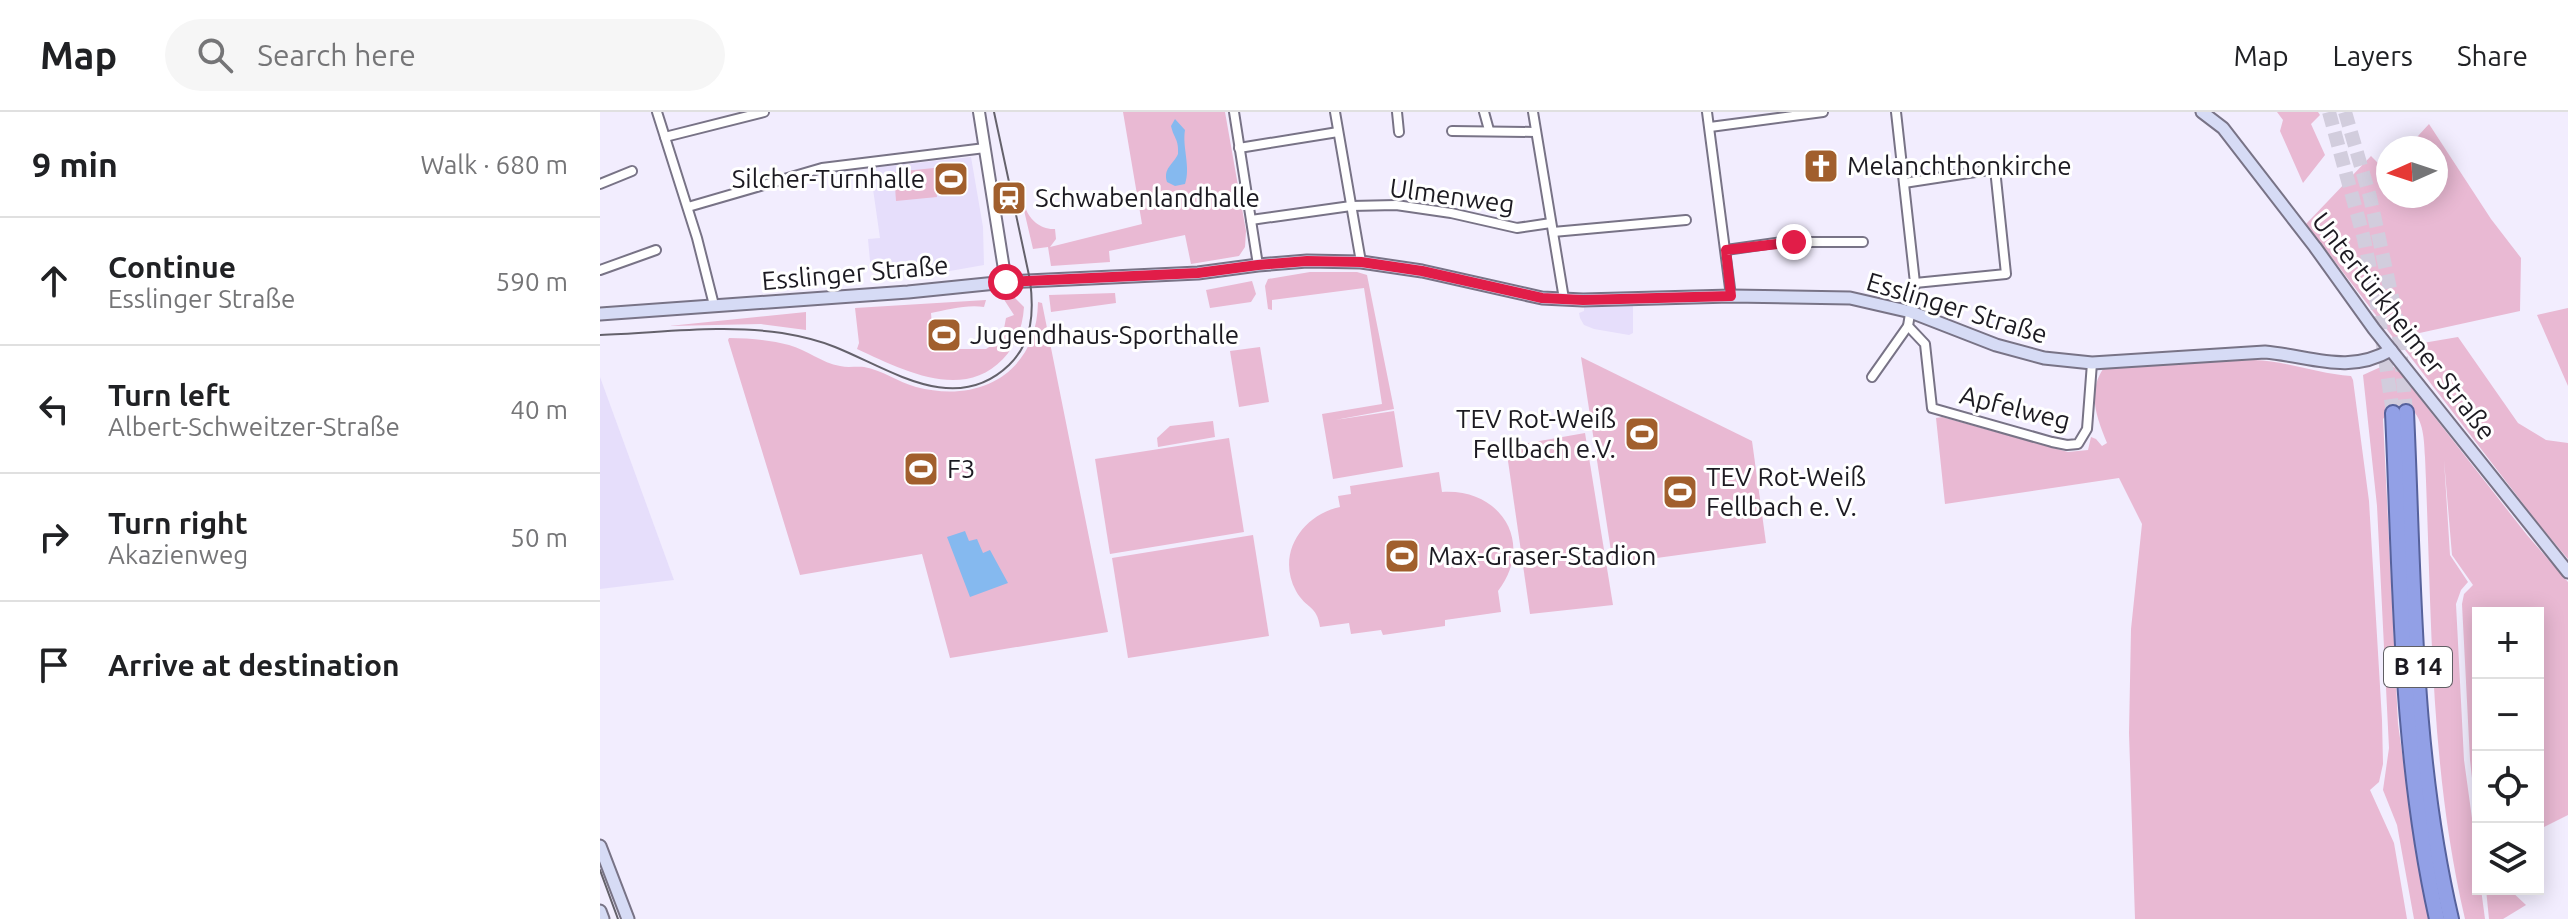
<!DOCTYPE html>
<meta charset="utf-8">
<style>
:root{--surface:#fff;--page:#f6f6f6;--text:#202124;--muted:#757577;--line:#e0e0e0}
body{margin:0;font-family:Ubuntu,sans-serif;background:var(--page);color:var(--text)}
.controls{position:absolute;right:24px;bottom:24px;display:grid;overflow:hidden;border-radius:0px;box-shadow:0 4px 20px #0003}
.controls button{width:72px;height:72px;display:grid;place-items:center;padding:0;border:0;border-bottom:2px solid var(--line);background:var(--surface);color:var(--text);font:40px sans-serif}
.compass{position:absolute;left:1776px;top:24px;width:72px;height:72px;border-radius:50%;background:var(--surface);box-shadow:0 4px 20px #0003;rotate:267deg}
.stop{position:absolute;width:24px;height:24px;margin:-18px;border:6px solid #e11d48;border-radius:50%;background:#fff}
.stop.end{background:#e11d48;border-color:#fff;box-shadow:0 2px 8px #0008}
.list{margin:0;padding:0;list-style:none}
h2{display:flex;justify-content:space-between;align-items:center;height:104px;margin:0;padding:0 32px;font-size:34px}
h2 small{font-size:26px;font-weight:400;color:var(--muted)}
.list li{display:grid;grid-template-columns:52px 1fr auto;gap:24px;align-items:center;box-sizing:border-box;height:128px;padding:0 32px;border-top:2px solid var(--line)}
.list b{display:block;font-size:30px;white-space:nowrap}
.list p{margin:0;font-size:26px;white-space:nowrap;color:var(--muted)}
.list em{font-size:26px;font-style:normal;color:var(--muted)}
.icon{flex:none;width:44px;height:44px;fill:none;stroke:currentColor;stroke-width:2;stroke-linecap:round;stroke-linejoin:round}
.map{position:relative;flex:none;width:1968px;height:807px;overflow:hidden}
header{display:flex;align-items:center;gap:48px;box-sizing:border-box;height:112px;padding:0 40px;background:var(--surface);border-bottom:2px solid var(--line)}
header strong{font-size:38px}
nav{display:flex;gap:44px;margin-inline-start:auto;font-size:28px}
.search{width:560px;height:72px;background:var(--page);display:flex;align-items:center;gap:20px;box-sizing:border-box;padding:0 28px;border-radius:44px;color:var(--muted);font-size:30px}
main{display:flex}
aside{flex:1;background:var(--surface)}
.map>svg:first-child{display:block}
</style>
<header>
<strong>Map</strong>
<div class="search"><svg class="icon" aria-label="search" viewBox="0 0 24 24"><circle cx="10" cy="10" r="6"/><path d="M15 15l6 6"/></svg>Search here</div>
<nav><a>Map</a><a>Layers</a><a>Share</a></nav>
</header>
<main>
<aside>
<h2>9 min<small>Walk · 680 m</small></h2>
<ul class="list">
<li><svg class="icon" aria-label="ahead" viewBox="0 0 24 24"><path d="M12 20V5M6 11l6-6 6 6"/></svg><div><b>Continue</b><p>Esslinger Straße</p></div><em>590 m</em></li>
<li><svg class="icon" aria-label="left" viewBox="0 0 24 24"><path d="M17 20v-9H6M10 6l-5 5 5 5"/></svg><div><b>Turn left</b><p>Albert-Schweitzer-Straße</p></div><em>40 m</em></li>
<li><svg class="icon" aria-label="right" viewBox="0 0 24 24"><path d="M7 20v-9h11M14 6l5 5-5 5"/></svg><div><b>Turn right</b><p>Akazienweg</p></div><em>50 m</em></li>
<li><svg class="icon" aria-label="arrive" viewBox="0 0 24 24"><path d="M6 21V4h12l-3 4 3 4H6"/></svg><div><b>Arrive at destination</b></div></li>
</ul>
</aside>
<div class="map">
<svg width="1968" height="807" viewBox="0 0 1968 807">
<rect width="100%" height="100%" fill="#f2edfe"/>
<g fill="#e6defb">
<polygon points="371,45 383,115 384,153 327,163 315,157 271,160 268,127 280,126 270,56"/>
<polygon points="1033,193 1033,221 1029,223 994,217 984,213 980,206 979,201 984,199 984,195"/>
<polygon points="0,265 74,468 0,477"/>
</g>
<g fill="#e9b9d3">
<path d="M523,0H625L646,119L645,135L639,144L591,152L585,123L509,139L510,150L451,154L448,135L433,137L423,94H425C428,107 441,118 455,117L456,127L450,135L542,112Z"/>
<polygon points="1677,0 1718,0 1720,3 1711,12 1725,43 1703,71 1680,19 1683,8"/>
<polygon points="1829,12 1891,107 1921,146 1920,199 1815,222 1795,228 1706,112 1771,44 1786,59 1788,58 1788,84 1836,84 1836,36 1807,36"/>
<polygon points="334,56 337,85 296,89 294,60"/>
<polygon points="710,160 757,160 767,163 794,297 735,308 794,299 803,355 733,367 722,302 782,292 764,176 672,188 672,198 668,197 665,174 668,167"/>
<polygon points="652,169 656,182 651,190 610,196 606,178"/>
<polygon points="515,181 516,191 451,200 449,183"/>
<path d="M414,185L424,195C423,214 416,233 403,247C362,290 301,257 257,237L259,231L255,196L386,188L384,195C368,192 346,198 331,201L334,237H386L402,227L406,206L414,203L403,186Z"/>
<path d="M438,190L442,191L508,520L350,546L322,442L200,463L128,228L129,226C149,226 170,228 189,233C207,238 222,251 240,254C248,256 256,254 264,255C282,258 298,270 316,275C381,292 437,260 438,190Z"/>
<polygon points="1968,196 1968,274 1937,203"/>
<polygon points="206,200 206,218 161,212 69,214"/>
<polygon points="1858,225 1918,311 1946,328 1968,331 1968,447 1941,415 1805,238 1817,232"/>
<polygon points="660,235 669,290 639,295 630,239"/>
<polygon points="981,245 1152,329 1166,431 1013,452"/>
<path d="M1654,248C1687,249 1718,262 1751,264L1753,268L1769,389L1782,608L1783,652L1779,670L1770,678L1794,731L1807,807H1535L1529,621L1531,517L1542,412L1519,366L1345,392L1336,306L1342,305L1468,340L1488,338L1491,325L1496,327L1502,334L1507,331C1497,306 1487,282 1503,257L1572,251Z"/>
<path d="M1785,253L1794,255L1800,261L1927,423L1968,470V703L1938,718V501H1878V721L1870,648L1862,492L1864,482L1873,473L1852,443L1844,348L1850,443L1868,470L1861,478L1856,492L1864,648L1878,750V777H1881L1885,807H1865C1829,652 1832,502 1825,345C1824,328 1824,309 1811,296L1790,298L1783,307L1798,612L1814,724L1830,807H1814L1797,713L1783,678L1789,636L1777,394L1763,263Z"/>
<polygon points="613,309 615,325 558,335 557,326 570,314"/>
<polygon points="985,321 1013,493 930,502 906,335"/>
<polygon points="629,326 644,420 510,442 495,347"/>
<path d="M839,360L842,380C901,376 935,431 898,479L901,500L845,508V514L783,523L781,518L751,522L749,511L720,515C717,493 706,497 696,479C676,442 702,403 740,395L738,384L751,382L750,374Z"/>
<polygon points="653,423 669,524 528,546 512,446"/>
<polygon points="1886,777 1909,777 1926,793 1903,807 1889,807"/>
</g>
<g fill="#85b9ef">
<path d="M575,7L585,18C582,35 591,55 585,72L575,74L567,70C563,56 573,53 578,42C579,27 574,27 571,14Z"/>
<polygon points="365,419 369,429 377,427 383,441 390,438 408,471 370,485 347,425"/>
</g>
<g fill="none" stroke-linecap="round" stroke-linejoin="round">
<g stroke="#d2cddd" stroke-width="14" stroke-dasharray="14 7" stroke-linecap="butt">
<polyline points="1729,0 1764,127 1777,192 1793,301"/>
<polyline points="1745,0 1770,85 1798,213 1806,300"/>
</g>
<defs>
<g id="minor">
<polyline points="57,0 97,126 114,193"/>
<polyline points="634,0 658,153"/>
<polyline points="735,0 761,150"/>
<polyline points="797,0 799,20"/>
<polyline points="884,0 889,18"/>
<polyline points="933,0 964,187"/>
<polyline points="1107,0 1131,184"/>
<polyline points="1296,0 1315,171 1308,214 1325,232 1332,296 1452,330 1467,333 1478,332 1487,317 1492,251"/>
<polyline points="1110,15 1223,0"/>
<polyline points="852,19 936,20"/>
<polyline points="65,25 164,0"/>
<polyline points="639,36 738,20"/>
<polyline points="1304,71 1395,57 1406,162 1315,171"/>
<polyline points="0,72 32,59"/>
<polyline points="88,95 222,56 385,36"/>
<polyline points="651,108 751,94 796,93 851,101 917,116 951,111"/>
<polyline points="953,120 1086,108"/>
<polyline points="1126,138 1182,130 1263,130"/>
<polyline points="0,158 56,138"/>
<polyline points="1272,265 1308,214"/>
</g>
<polyline id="tertiary" points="379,0 406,170"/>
<g id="secondary">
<polyline points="1602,0 1623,16 1715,135 1774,217 1968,460"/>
<path d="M0,202L308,180L406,170L598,161L658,153L707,149L761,150L822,159L942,186L983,188L1131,184L1250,186L1311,200L1396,233L1444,246L1492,251L1665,240C1711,244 1748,263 1791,238"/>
<polyline points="0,734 28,807"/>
<polyline points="0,799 3,807"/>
</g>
<g id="trunk">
<path d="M1806,300C1814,469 1812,642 1851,807"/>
<path d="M1793,301C1801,470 1800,641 1837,807"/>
</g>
</defs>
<use href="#minor" stroke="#787386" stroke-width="12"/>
<use href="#tertiary" stroke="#787386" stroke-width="14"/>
<use href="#secondary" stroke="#787386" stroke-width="15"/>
<use href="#trunk" stroke="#57629c" stroke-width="18"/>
<use href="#minor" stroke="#fff" stroke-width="8"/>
<use href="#tertiary" stroke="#fff" stroke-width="10"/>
<use href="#secondary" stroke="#d6dbf5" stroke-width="11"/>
<use href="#trunk" stroke="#92a0e6" stroke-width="14"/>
<g stroke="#64616b" stroke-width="2">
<path d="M0,223C60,221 123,212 182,221C200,224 218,228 235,235C290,257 355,305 409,253C433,230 434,199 430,168L394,0"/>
<polyline points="0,758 18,807"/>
</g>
</g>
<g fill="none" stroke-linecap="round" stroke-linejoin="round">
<polyline stroke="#e11d48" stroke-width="10" points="406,170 598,161 658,153 707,149 761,150 822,159 942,186 983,188 1131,184 1126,138 1194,130"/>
</g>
<defs>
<symbol id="church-square" viewBox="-11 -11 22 22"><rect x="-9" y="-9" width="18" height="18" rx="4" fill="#a15f2d" stroke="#fff"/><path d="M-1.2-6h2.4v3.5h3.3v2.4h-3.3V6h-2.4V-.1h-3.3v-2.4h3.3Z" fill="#fff"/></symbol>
<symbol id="stadium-square" viewBox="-11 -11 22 22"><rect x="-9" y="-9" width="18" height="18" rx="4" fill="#a15f2d" stroke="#fff"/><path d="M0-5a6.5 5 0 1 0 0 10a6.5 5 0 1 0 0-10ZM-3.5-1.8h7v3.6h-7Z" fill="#fff"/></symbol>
<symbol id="station-square" viewBox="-11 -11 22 22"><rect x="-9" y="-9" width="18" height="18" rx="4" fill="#a15f2d" stroke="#fff"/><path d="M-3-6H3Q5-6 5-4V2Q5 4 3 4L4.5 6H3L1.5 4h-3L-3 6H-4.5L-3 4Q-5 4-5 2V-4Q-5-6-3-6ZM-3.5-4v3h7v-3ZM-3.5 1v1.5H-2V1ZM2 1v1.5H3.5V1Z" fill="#fff"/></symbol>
</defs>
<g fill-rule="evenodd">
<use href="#church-square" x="1201" y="34" width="40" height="40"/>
<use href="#stadium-square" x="331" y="47" width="40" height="40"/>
<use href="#station-square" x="389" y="66" width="40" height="40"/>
<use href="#stadium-square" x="324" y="203" width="40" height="40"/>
<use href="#stadium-square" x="1022" y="302" width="40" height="40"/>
<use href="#stadium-square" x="301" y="337" width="40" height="40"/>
<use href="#stadium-square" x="1060" y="360" width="40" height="40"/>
<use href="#stadium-square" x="782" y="424" width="40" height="40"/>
</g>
<g text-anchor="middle" stroke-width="6" stroke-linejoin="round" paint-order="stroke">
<rect fill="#fff" stroke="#605f64" stroke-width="2" x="1784" y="535" width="68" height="40" rx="6"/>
<g font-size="24" font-weight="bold" fill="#1c1a21">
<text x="1818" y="563">B 14</text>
</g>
<g font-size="26" fill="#1c1a21" stroke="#fff" text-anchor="start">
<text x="1247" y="63">Melanchthonkirche</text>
<text x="325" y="76" text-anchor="end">Silcher-Turnhalle</text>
<text x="435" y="95">Schwabenlandhalle</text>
<text x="370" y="232">Jugendhaus-Sporthalle</text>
<text x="1016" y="316" text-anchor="end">TEV Rot-Weiß<tspan x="1016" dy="30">Fellbach e.V.</tspan></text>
<text x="347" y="366">F3</text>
<text x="1106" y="374">TEV Rot-Weiß<tspan x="1106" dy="30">Fellbach e. V.</tspan></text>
<text x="828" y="453">Max-Graser-Stadion</text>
</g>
<g font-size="26" fill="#1c1a21" stroke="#fff">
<text transform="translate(852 84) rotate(8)" y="9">Ulmenweg</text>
<text transform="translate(255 161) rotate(-5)" y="9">Esslinger Straße</text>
<text transform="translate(1357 196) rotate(17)" y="9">Esslinger Straße</text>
<text transform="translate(1804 214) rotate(52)" y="9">Untertürkheimer Straße</text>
<text transform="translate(1415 296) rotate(14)" y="9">Apfelweg</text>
</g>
</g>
</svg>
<div class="controls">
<button>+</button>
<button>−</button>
<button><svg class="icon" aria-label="locate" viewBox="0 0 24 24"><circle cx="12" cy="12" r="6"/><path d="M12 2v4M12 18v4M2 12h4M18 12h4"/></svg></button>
<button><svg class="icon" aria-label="layers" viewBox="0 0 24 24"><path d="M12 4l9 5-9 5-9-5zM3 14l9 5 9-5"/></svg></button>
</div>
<svg class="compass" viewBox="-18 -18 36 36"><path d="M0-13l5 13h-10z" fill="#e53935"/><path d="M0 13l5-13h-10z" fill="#757577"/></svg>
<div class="stop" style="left:406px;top:170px"></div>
<div class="stop end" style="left:1194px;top:130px"></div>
</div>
</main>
